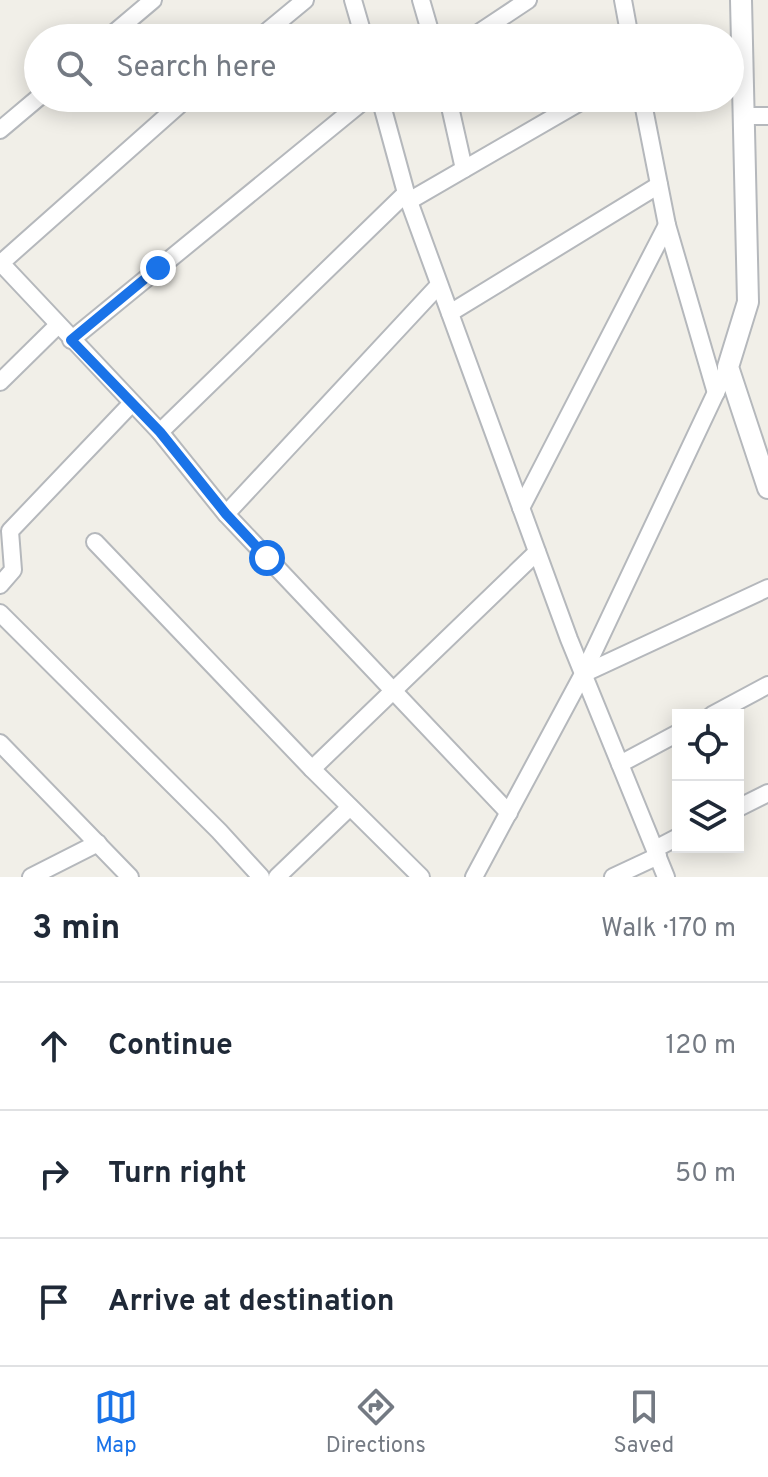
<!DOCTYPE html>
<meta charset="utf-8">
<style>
:root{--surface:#fff;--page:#f2f2f3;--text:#1f2937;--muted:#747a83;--line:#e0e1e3;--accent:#1a73e8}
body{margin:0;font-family:Overpass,sans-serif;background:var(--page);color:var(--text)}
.controls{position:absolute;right:24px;bottom:24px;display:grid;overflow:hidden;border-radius:0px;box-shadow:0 4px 20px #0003}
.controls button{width:72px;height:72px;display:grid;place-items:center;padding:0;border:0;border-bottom:2px solid var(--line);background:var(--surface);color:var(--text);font:40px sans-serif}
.stop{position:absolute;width:24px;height:24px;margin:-18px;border:6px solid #1a73e8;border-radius:50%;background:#fff}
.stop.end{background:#1a73e8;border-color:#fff;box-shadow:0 2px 8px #0008}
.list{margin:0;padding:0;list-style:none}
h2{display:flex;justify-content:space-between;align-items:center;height:104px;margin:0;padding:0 32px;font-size:34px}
h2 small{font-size:26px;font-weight:400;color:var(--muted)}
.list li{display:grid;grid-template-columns:52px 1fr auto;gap:24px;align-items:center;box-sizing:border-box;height:128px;padding:0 32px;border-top:2px solid var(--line)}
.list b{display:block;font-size:30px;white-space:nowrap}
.list em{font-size:26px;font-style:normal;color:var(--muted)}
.icon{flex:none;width:44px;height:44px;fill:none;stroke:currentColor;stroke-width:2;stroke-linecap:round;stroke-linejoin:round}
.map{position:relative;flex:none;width:768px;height:877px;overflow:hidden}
.search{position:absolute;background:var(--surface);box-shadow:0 4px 20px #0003;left:24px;right:24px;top:24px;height:88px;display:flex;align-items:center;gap:20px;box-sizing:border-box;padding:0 28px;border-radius:44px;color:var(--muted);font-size:30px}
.sheet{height:488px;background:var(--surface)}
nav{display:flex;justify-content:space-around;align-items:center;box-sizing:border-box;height:112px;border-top:2px solid var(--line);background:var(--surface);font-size:22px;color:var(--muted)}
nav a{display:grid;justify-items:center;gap:4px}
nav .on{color:var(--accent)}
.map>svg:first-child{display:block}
</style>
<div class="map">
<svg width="768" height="877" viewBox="0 0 768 877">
<rect width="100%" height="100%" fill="#f1efe8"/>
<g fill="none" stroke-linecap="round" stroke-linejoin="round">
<defs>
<g id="minor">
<polyline points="353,0 364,38"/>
<polyline points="421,0 432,38"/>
<polyline points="623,0 630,38"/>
<polyline points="108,38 153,0"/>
<polyline points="259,38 305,0"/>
<polyline points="471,38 528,0"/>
<polyline points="380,98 406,193 569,639 666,877"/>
<polyline points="448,98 464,169"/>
<polyline points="642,98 667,225 716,393"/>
<polyline points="745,116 768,116"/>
<polyline points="0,130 38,98"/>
<polyline points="409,201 587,98"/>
<polyline points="0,262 160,432 226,514 509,813"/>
<polyline points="1,263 187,98"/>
<polyline points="450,313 659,185"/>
<polyline points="71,340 367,98"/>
<polyline points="0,382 58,325"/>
<polyline points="160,432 406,193"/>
<polyline points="521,508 667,225"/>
<polyline points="226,514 439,285"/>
<polyline points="95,542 312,769 421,877"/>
<polyline points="0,585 13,570 10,531 132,403"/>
<polyline points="0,613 219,831 261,877"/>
<polyline points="583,674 768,588"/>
<polyline points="712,715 768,685"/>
<polyline points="0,743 130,877"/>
<polyline points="620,764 678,733"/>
<polyline points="312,769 537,552"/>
<polyline points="738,808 768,793"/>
<polyline points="655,849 678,837"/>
<polyline points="31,877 98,843"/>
<polyline points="277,877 350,807"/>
<polyline points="474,877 583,674 728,367"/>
<polyline points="613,877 658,856"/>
</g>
<polyline id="tertiary" points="741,0 748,302 728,367 768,488"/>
</defs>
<use href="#minor" stroke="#b5b8bc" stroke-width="20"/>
<use href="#tertiary" stroke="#b5b8bc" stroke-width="24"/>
<use href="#minor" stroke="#fff" stroke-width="16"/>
<use href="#tertiary" stroke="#fff" stroke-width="20"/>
</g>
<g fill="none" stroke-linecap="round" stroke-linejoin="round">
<polyline stroke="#1a73e8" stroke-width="10" points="158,268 71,340 160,432 226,514 267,558"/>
</g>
</svg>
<div class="controls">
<button><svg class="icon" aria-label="locate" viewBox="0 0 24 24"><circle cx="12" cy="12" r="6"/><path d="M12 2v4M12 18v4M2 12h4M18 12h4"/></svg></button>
<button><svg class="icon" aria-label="layers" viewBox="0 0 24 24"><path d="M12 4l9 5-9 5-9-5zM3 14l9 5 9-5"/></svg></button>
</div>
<div class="stop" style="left:267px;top:558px"></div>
<div class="stop end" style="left:158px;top:268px"></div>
<div class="search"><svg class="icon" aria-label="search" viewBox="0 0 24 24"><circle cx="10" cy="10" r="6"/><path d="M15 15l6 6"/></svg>Search here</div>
</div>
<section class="sheet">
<h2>3 min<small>Walk · 170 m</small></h2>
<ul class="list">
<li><svg class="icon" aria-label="ahead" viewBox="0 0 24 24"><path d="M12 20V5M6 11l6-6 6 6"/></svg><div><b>Continue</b></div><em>120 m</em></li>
<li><svg class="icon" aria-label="right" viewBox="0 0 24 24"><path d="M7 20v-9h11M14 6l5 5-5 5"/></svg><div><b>Turn right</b></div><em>50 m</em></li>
<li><svg class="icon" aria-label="arrive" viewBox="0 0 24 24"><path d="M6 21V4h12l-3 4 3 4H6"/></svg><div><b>Arrive at destination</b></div></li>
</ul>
</section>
<nav>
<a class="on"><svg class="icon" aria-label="map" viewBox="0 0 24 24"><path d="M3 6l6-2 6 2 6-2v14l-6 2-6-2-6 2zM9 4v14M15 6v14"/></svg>Map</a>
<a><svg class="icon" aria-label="directions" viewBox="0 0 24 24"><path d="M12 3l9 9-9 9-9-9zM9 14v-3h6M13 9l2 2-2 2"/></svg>Directions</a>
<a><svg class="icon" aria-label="saved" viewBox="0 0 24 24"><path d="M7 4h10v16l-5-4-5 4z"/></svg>Saved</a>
</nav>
